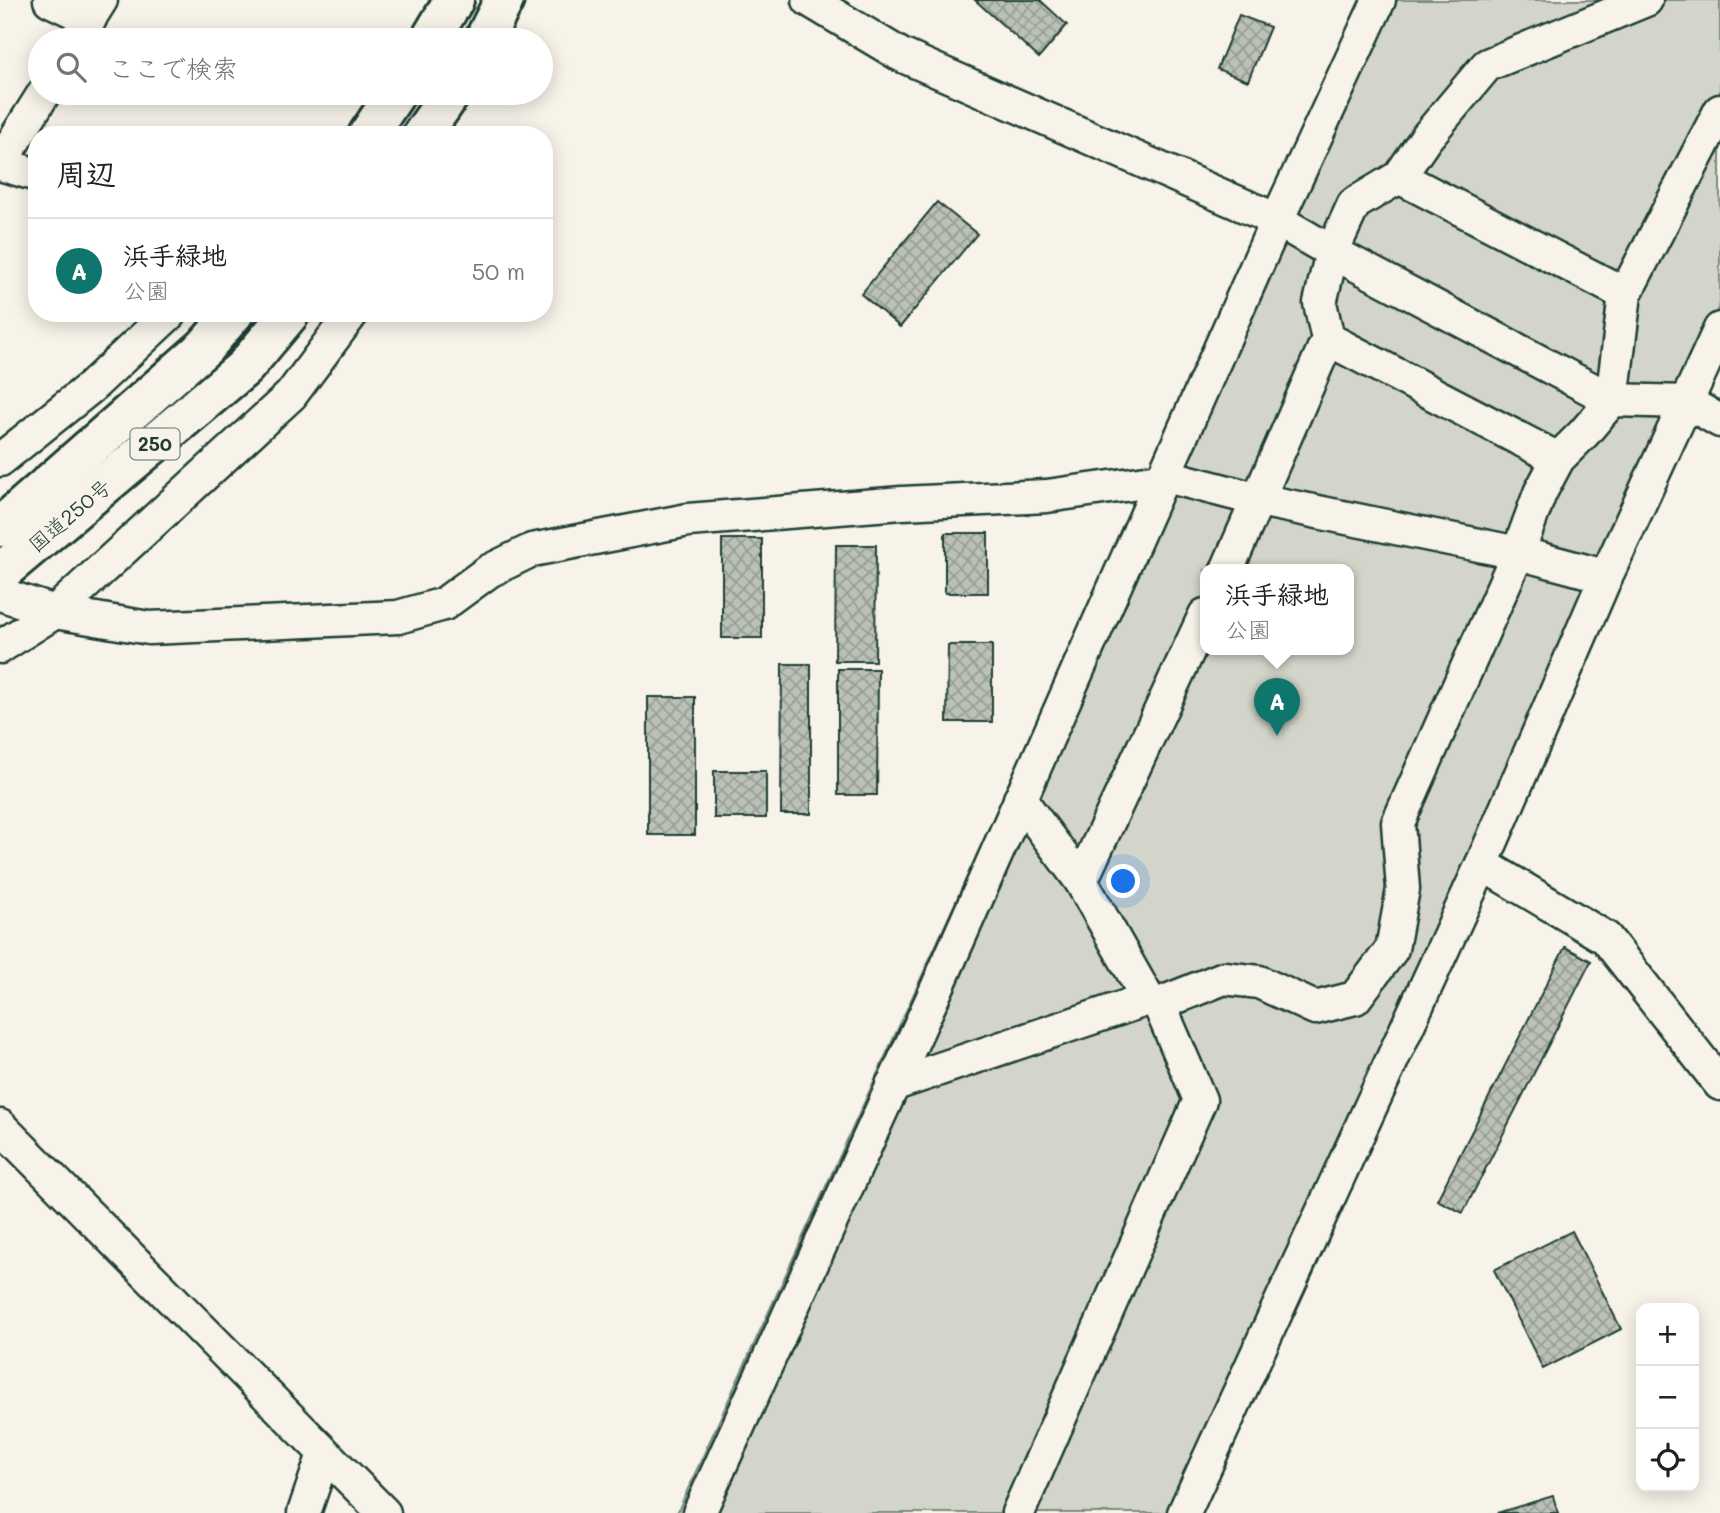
<!DOCTYPE html>
<html lang="ja">
<meta charset="utf-8">
<style>
:root{--surface:#fff;--page:#f6f6f6;--text:#202124;--muted:#757577;--line:#e0e0e0;--accent:#0f766e}
body{margin:0;font-family:Mali,"Klee One",sans-serif;background:var(--page);color:var(--text)}
.controls{position:absolute;right:21px;bottom:21px;display:grid;overflow:hidden;border-radius:14px;box-shadow:0 4px 18px #0003}
.controls button{width:63px;height:63px;display:grid;place-items:center;padding:0;border:0;border-bottom:2px solid var(--line);background:var(--surface);color:var(--text);font:35px sans-serif}
.you{position:absolute;left:1124px;top:882px;width:24px;height:24px;margin:-18px;border:5px solid #fff;border-radius:50%;background:#1a73e8;box-shadow:0 0 0 10px #1a73e833}
.badge{display:grid;place-items:center;width:46px;height:46px;border-radius:50%;background:var(--accent);color:#fff;font-size:23px;font-weight:700}
.pin{position:absolute;translate:-50% -58px;filter:drop-shadow(0 2px 4px #0008)}
.pin::after{content:'';position:absolute;top:37px;width:24px;height:21px;background:inherit;clip-path:polygon(0 0,100% 0,50% 100%)}
.popup{position:absolute;left:1200px;top:564px;width:154px;height:91px;box-sizing:border-box;display:grid;place-content:center;border-radius:14px;background:var(--surface);filter:drop-shadow(0 2px 5px #0005);font-size:23px;white-space:nowrap;color:var(--muted)}
.popup b{font-size:26px;color:var(--text)}
.popup::after{content:'';position:absolute;left:50%;top:100%;margin-left:-14px;border:14px solid transparent;border-top-color:var(--surface)}
.list{margin:0;padding:0;list-style:none}
h2{display:flex;justify-content:space-between;align-items:center;height:91px;margin:0;padding:0 28px;font-size:30px}
h2 small{font-size:23px;font-weight:400;color:var(--muted)}
.list li{display:grid;grid-template-columns:46px 1fr auto;gap:21px;align-items:center;box-sizing:border-box;height:105px;padding:0 28px;border-top:2px solid var(--line)}
.list b{display:block;font-size:26px;white-space:nowrap}
.list p{margin:0;font-size:23px;white-space:nowrap;color:var(--muted)}
.list em{font-size:23px;font-style:normal;color:var(--muted)}
.icon{flex:none;width:38px;height:38px;fill:none;stroke:currentColor;stroke-width:2;stroke-linecap:round;stroke-linejoin:round}
.map{position:relative;flex:none;width:1720px;height:1513px;overflow:hidden}
.search{position:absolute;background:var(--surface);box-shadow:0 4px 18px #0003;left:28px;top:28px;width:525px;height:77px;display:flex;align-items:center;gap:18px;box-sizing:border-box;padding:0 24px;border-radius:38px;color:var(--muted);font-size:26px}
.panel{position:absolute;background:var(--surface);box-shadow:0 4px 18px #0003;left:28px;top:126px;width:525px;height:196px;border-radius:28px}
.map>svg:first-child{display:block}
</style>
<div class="map">
<svg width="1720" height="1513" viewBox="0 0 1720 1513">
<defs>
<pattern id="building-cross-hatch" width="8" height="8" patternUnits="userSpaceOnUse" patternTransform="scale(1.75)"><rect width="8" height="8" fill="#bbc1b6"/><path d="M0 0l8 8M0 8l8-8" fill="none" stroke="#979e95"/></pattern>
</defs>
<rect width="100%" height="100%" fill="#f7f3e8"/>
<filter id="ink" filterUnits="userSpaceOnUse"><feTurbulence type="fractalNoise" baseFrequency=".0143" numOctaves="2"/><feDisplacementMap in="SourceGraphic" scale="14" xChannelSelector="R" yChannelSelector="G"/><feConvolveMatrix kernelMatrix="1 2 1 2 8 2 1 2 1" color-interpolation-filters="sRGB"/></filter>
<g filter="url(#ink)">
<path fill="#d3d5ca" stroke="#79897f" stroke-width="2" fill-rule="evenodd" d="M1367,0H1720V304L1688,375L1169,1513H677ZM1205,570H1349V650H1205Z"/>
<g fill="url(#building-cross-hatch)" stroke="#1f3d34" stroke-width="2">
<polygon points="975,0 1040,0 1067,25 1039,58"/>
<polygon points="1239,15 1270,27 1248,81 1217,69"/>
<polygon points="937,202 977,234 900,327 861,294"/>
<rect x="945" y="533" width="43" height="60"/>
<rect x="722" y="539" width="40" height="99"/>
<polygon points="836,545 876,545 875,661 835,661"/>
<polygon points="948,645 992,645 992,722 947,722"/>
<polygon points="782,664 811,664 811,814 781,814"/>
<polygon points="838,669 878,669 877,795 838,795"/>
<rect x="648" y="697" width="47" height="138"/>
<rect x="714" y="771" width="52" height="47"/>
<polygon points="1565,947 1591,961 1463,1213 1437,1200"/>
<polygon points="1572,1231 1621,1329 1543,1369 1494,1270"/>
<polygon points="1553,1496 1558,1513 1497,1513"/>
</g>
<g fill="none" stroke-linecap="round" stroke-linejoin="round">
<defs>
<g id="minor">
<polyline points="50,0 90,19"/>
<polyline points="809,0 901,55 1277,220 1332,252 1612,400 1687,402 1720,421"/>
<polyline points="76,40 101,0"/>
<polyline points="0,163 44,93"/>
<polyline points="0,164 37,175"/>
<polyline points="1399,177 1625,294"/>
<polyline points="1328,339 1558,459"/>
<polyline points="0,460 91,387 170,313"/>
<polyline points="1227,570 1328,339 1320,303 1332,252 1354,204 1399,177 1426,138 1487,65 1646,0"/>
<polyline points="0,594 55,612 149,628 398,617 444,604 489,571 532,550 688,520 902,503 1047,496 1174,478 1259,500 1518,553 1593,573 1604,581"/>
<polyline points="1205,615 1081,881 1148,999 1159,1004 1224,978 1259,982 1315,1008 1355,998 1392,949 1403,889 1398,823 1518,553 1540,493 1558,459 1584,433 1612,400 1625,294 1720,111"/>
<polyline points="0,647 55,612 291,395 352,313"/>
<polyline points="1020,799 1081,881"/>
<polyline points="1482,864 1606,938 1720,1084"/>
<polyline points="892,1085 1148,999"/>
<polyline points="0,1126 384,1513"/>
<polyline points="304,1513 324,1454"/>
<polyline points="699,1513 937,988 1277,220 1379,0"/>
<polyline points="1018,1513 1200,1100 1159,1004"/>
<polyline points="1184,1513 1482,864 1604,581 1720,329"/>
</g>
<g id="highway">
<polyline points="430,40 454,0"/>
<polyline points="484,40 504,0"/>
<polyline points="368,135 396,93"/>
<polyline points="422,135 451,93"/>
<polyline points="0,527 205,347 234,313"/>
<polyline points="0,573 245,367 290,313"/>
</g>
</defs>
<use href="#minor" stroke="#1f3d34" stroke-width="37"/>
<use href="#highway" stroke="#1f3d34" stroke-width="44"/>
<use href="#minor" stroke="#f7f3e8" stroke-width="32"/>
<use href="#highway" stroke="#f7f3e8" stroke-width="38"/>
</g>
</g>
<g text-anchor="middle" stroke-width="5" stroke-linejoin="round" paint-order="stroke">
<rect fill="#f7f3e8" stroke="#60746a" stroke-width="2" x="130.5" y="428.5" width="49" height="31" rx="5"/>
<g font-size="19" font-weight="bold" fill="#1f3d34">
<text x="155" y="451">250</text>
</g>
<g font-size="21" fill="#1f3d34" stroke="#f7f3e8">
<text transform="translate(70 516) rotate(-40)" y="7">国道250号</text>
</g>
</g>
</svg>
<div class="controls">
<button>+</button>
<button>−</button>
<button><svg class="icon" aria-label="locate" viewBox="0 0 24 24"><circle cx="12" cy="12" r="6"/><path d="M12 2v4M12 18v4M2 12h4M18 12h4"/></svg></button>
</div>
<div class="you"></div>
<div class="pin badge" style="left:1277px;top:736px">A</div>
<div class="popup"><b>浜手緑地</b>公園</div>
<div class="search"><svg class="icon" aria-label="search" viewBox="0 0 24 24"><circle cx="10" cy="10" r="6"/><path d="M15 15l6 6"/></svg>ここで検索</div>
<section class="panel">
<h2>周辺<small></small></h2>
<ul class="list">
<li><span class="badge">A</span><div><b>浜手緑地</b><p>公園</p></div><em>50 m</em></li>
</ul>
</section>
</div>
